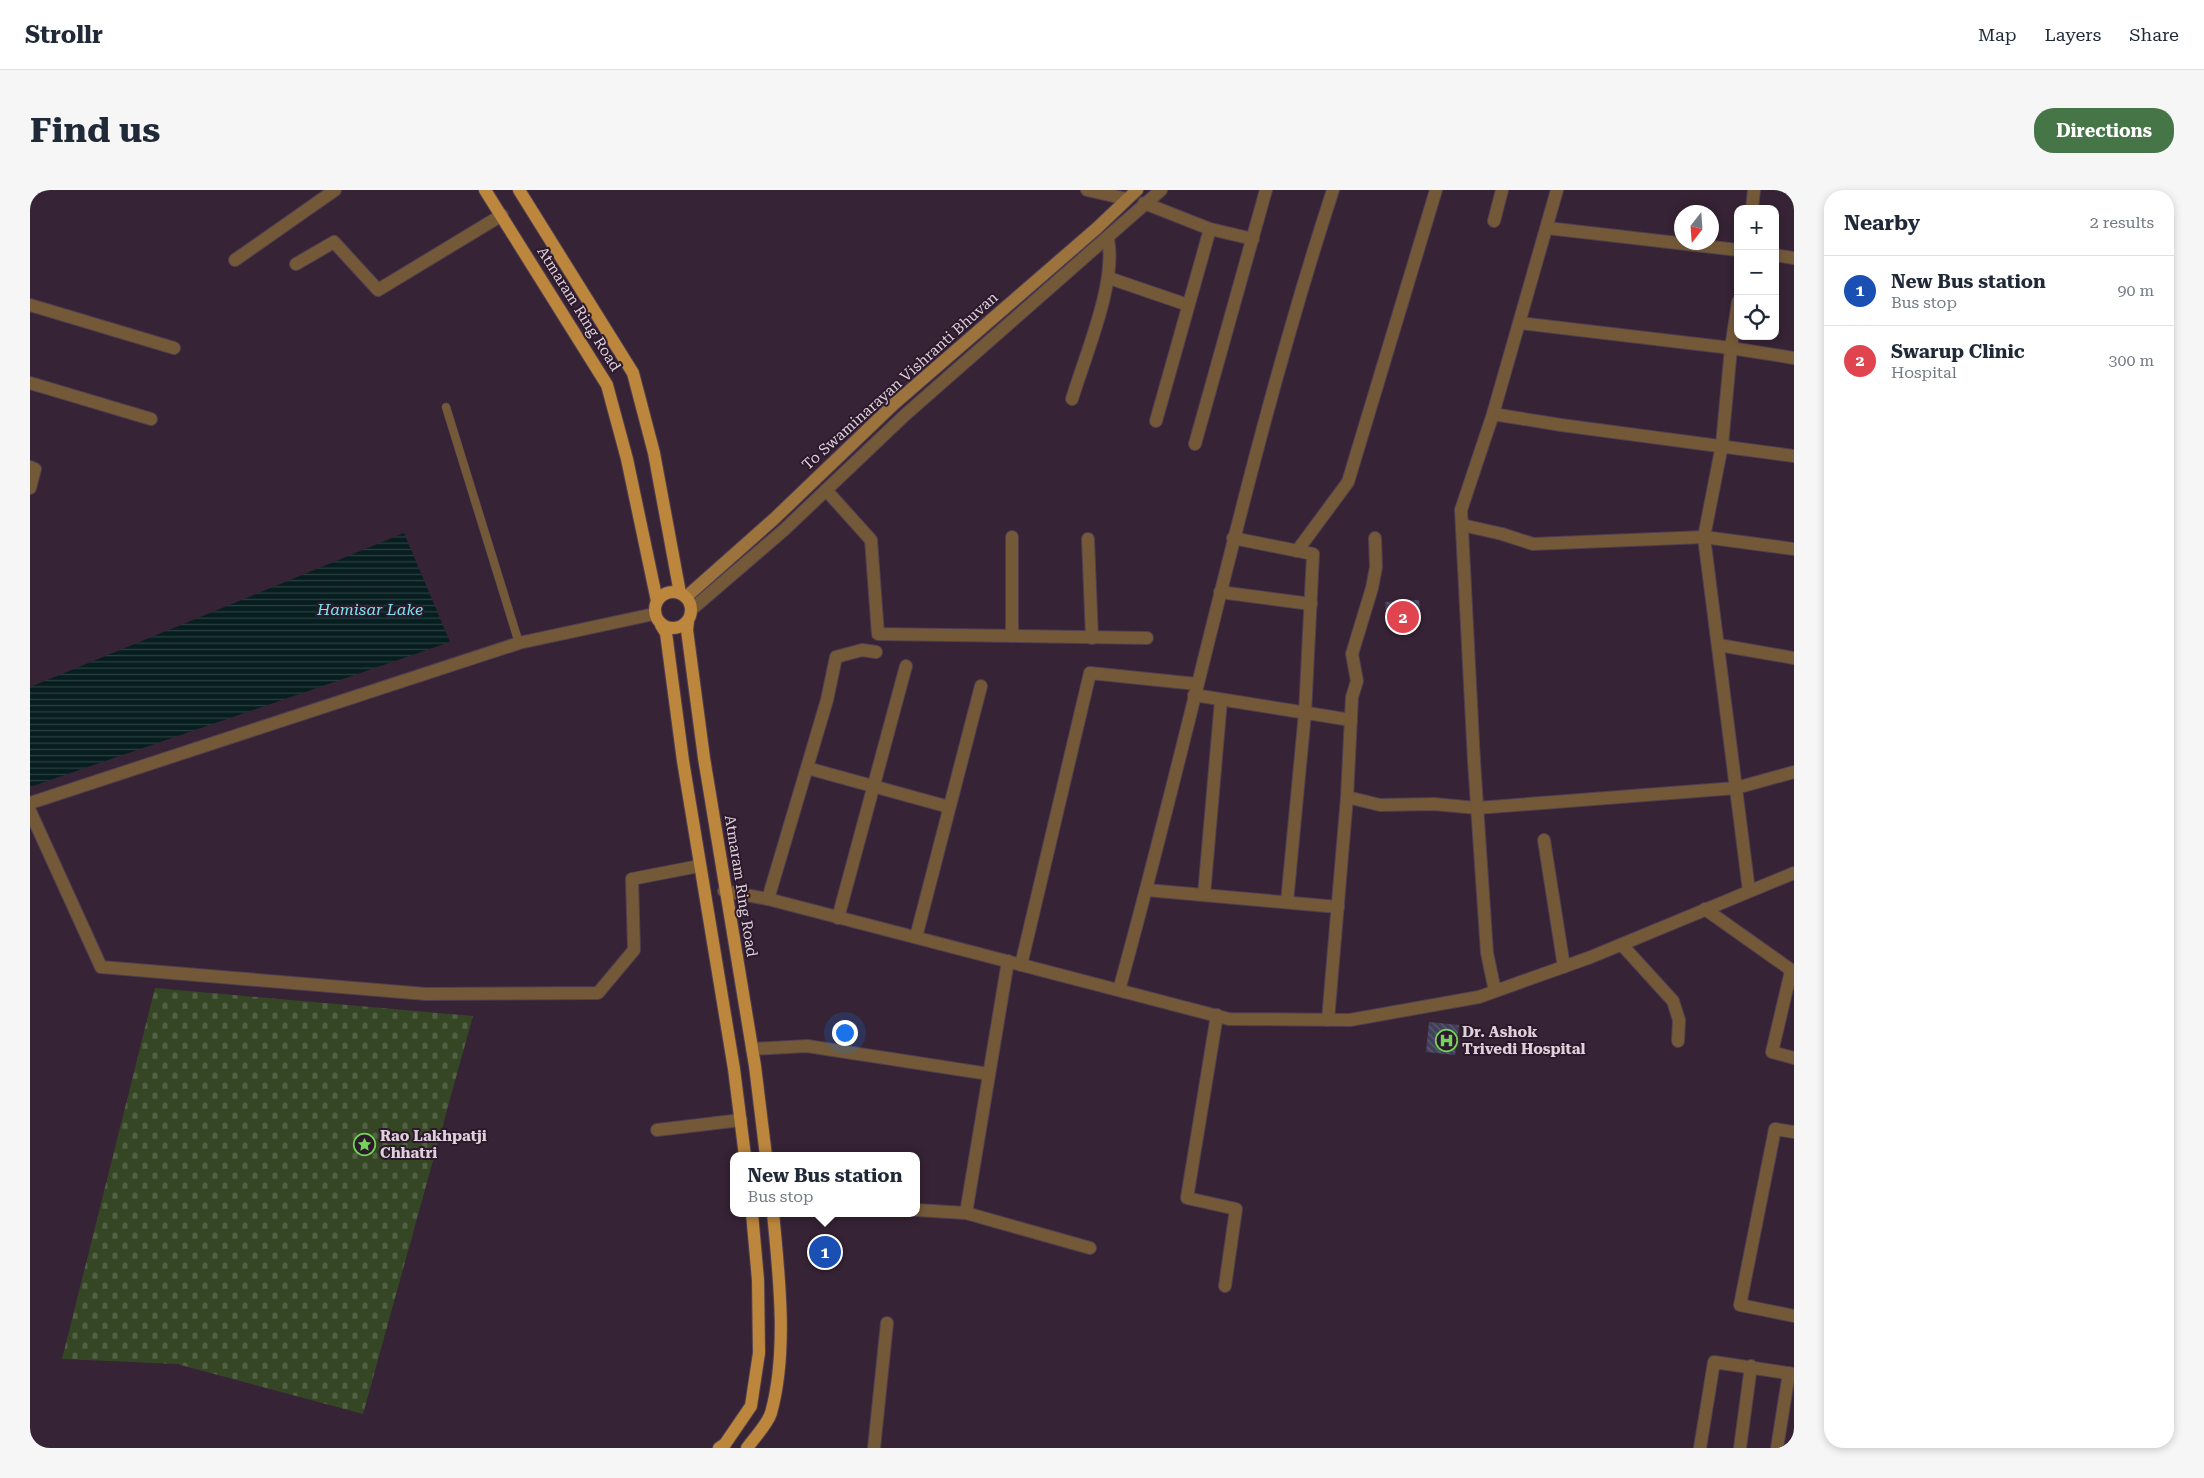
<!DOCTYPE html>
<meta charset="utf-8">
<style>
:root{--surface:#fff;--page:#f6f6f7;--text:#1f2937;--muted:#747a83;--line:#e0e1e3;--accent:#467547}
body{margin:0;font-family:"Roboto Serif",serif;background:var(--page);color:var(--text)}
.controls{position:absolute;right:15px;top:15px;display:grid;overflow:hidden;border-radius:10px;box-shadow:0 2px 8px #0003}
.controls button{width:45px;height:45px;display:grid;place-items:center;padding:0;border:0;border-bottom:1px solid var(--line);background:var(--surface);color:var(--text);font:25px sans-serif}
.compass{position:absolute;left:1644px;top:15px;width:45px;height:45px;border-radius:50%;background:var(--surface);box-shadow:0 2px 8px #0003;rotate:197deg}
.you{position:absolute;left:814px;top:842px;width:18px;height:18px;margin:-12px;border:4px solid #fff;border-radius:50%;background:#1a73e8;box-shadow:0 0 0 8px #1a73e833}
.badge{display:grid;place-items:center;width:32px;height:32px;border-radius:50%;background:var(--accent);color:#fff;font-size:16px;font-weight:700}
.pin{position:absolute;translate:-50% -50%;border:2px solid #fff;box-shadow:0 1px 5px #0006}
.popup{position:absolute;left:700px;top:962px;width:190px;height:65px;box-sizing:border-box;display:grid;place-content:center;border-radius:10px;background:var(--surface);filter:drop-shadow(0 1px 4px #0005);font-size:16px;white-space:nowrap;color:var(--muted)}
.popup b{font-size:19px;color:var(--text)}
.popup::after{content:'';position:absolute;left:50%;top:100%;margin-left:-10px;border:10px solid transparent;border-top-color:var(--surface)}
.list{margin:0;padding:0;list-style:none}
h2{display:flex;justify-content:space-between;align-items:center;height:65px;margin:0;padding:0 20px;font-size:21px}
h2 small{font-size:16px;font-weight:400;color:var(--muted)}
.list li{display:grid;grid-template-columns:32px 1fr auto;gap:15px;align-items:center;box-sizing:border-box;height:70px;padding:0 20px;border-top:1px solid var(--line)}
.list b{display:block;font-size:19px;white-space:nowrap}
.list p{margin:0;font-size:16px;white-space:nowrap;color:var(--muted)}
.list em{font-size:16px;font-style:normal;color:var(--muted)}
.icon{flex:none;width:28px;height:28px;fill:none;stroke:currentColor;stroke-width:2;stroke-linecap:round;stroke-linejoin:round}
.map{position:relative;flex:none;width:1764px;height:1258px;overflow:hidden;border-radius:20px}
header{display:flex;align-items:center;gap:30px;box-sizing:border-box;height:70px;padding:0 25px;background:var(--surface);border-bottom:1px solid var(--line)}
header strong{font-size:24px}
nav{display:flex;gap:28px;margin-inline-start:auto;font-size:18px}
.intro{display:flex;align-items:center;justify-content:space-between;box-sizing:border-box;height:120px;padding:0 30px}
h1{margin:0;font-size:35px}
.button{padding:12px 22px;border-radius:20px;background:var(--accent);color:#fff;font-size:18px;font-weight:700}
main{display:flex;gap:30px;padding:0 30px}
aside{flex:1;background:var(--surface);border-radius:20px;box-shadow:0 2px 8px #0003}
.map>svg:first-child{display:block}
</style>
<header>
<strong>Strollr</strong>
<nav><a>Map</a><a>Layers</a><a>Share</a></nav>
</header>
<div class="intro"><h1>Find us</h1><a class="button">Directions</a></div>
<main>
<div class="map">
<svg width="1764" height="1258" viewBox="0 0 1764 1258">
<defs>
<pattern id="cemetery-stones" width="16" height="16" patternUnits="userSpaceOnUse" patternTransform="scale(1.25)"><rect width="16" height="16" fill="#354625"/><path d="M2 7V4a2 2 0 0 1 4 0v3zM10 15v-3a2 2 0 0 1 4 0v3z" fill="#526044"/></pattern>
<pattern id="water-rules" width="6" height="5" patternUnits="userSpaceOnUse" patternTransform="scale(1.25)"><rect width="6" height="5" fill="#071e20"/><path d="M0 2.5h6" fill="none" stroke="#2b3e40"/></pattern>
<pattern id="building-back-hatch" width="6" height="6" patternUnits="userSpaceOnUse" patternTransform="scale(1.25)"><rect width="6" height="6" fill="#41405a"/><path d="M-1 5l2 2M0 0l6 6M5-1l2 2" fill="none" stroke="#5c5b71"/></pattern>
</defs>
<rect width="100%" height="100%" fill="#362335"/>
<polygon fill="url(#cemetery-stones)" points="125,798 443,826 333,1224 147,1174 32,1169"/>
<polygon fill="url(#water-rules)" points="374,343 420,452 0,597 0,497"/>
<g fill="url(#building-back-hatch)">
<polygon points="1389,410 1391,431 1357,433 1355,412"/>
<polygon points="1399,832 1429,835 1425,865 1396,862"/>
</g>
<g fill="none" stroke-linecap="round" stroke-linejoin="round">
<defs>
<polyline id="service" points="416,217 489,453"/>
<g id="minor">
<polyline points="1057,0 1097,9"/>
<polyline points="1114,13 1180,39 1223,49"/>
<polyline points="1722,19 1724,0"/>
<polyline points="1464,31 1472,0"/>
<polyline points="1517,38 1708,60"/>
<polyline points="1745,65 1764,68"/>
<polyline points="205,70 305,0"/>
<polyline points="266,74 304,52 348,100 472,25"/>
<polyline points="1079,88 1158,115"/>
<polyline points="1708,112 1701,158 1692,255 1674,347 1719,701"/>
<polyline points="0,115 144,158"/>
<polyline points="1490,133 1701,158 1764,168"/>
<polyline points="0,193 121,229"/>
<path d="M1042,209C1055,166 1087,92 1078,49"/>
<polyline points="1463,224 1531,235 1764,266"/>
<polyline points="1126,231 1180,39"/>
<polyline points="1165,254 1236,0"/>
<polyline points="0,277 5,279 0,298"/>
<polyline points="796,300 841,350 848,444 1117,448"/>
<polyline points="1432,335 1472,344 1503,354 1674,347 1764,359"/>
<polyline points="1203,348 1283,364 1275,523 1257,712"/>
<polyline points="1058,349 1062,448"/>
<polyline points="1267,361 1318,292 1406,0"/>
<polyline points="1190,402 1281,414"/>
<polyline points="661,420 754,340 875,225 1131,0"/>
<polyline points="982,446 982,347"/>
<polyline points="1689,455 1764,468"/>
<polyline points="1164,505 1321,530"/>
<polyline points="777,578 919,617"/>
<polyline points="1317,607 1350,615 1404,614 1447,618 1706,598 1764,582"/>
<polyline points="0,621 71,777 396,804 568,803 604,760 602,689 669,676"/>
<polyline points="1514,650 1534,777"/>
<polyline points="1117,700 1308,717"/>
<polyline points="694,701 738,709 1199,829 1320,830 1449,807 1561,767 1764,683"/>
<polyline points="1174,705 1191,510"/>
<polyline points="738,709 797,510 806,467 832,460 846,462"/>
<polyline points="1675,719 1764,782"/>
<polyline points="808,728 876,476"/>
<polyline points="886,747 951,496"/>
<polyline points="1592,755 1643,811 1649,830 1648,851"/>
<polyline points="991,775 1060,483 1167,494"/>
<polyline points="1761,781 1742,862 1764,868"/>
<path d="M1089,800C1163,534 1217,263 1303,0"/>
<polyline points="1465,801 1457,763 1444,571 1431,320 1463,224 1527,0"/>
<polyline points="1187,825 1157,1008 1206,1019 1195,1096"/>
<polyline points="1298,830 1317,607 1322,507 1327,491 1322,464 1342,398 1346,377 1345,348"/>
<polyline points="722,859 777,856 959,884"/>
<polyline points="627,940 711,930"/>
<polyline points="1764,942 1745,939 1710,1115 1764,1126"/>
<polyline points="886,1020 936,1023 1060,1058"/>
<polyline points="936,1023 978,771"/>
<polyline points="844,1258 857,1133"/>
<polyline points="1670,1258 1684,1172 1764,1184"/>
<polyline points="1710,1258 1721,1176"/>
<polyline points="1747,1258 1759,1183"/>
</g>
<polyline id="tertiary" points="0,613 489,453 624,424"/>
<polyline id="secondary" points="656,407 744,329 864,214 1067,38 1107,0"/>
<g id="primary">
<polyline points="455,0 577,195 597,269 627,411"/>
<polyline points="489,0 603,183 624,263 650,403"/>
<circle cx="643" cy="420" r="18"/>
<polyline points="658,431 657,440 674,568 725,876 736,966"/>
<polyline points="631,435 636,443 653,571 704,879 715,966"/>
<polyline points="689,1258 695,1254 721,1216 729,1163 728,1090 722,1023"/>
<path d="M717,1258C724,1248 737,1235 741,1223C758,1162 749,1085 743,1023"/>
</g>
</defs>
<use href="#service" stroke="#513f50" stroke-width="9"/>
<use href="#minor" stroke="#513f50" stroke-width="14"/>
<use href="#tertiary" stroke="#513f50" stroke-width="14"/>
<use href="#secondary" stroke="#513f50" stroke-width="14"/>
<use href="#primary" stroke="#513f50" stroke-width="14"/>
<use href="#service" stroke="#735938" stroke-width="8"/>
<use href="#minor" stroke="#735938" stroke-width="12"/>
<use href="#tertiary" stroke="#735938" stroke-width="12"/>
<use href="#secondary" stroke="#9c733c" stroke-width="12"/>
<use href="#primary" stroke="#bc863c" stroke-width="12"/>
</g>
<defs>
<symbol id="hospital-ring" viewBox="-11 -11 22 22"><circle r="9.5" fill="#2c192b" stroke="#75d25b" stroke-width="1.5"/><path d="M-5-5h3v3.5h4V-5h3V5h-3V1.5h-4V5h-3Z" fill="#75d25b"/></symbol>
<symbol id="sight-ring" viewBox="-11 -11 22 22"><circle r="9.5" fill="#2c192b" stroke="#75d25b" stroke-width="1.5"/><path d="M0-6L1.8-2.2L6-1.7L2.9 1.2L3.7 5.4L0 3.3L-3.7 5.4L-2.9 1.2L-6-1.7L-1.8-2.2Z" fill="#75d25b"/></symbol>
</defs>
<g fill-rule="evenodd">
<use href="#hospital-ring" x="1404" y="838" width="25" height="25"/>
<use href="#sight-ring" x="322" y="942" width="25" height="25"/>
</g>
<g text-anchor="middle" stroke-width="4" stroke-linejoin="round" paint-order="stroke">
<g font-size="15" fill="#ded1dc" stroke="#2c192b">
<text transform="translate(549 119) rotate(58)" y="5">Atmaram Ring Road</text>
<text transform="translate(870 191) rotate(-42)" y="5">To Swaminarayan Vishranti Bhuvan</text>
<text transform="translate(711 696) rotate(81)" y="5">Atmaram Ring Road</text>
</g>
<g font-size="15" font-weight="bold" fill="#ded1dc" stroke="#2c192b" text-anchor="start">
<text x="1432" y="847">Dr. Ashok<tspan x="1432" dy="17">Trivedi Hospital</tspan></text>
<text x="350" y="951">Rao Lakhpatji<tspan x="350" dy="17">Chhatri</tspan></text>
</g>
<g font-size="16" font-style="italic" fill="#78e4ee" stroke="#2c192b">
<text x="340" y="425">Hamisar Lake</text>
</g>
</g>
</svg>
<div class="controls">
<button>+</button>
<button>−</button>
<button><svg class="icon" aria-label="locate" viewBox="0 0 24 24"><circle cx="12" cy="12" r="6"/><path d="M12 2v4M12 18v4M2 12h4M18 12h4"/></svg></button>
</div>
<svg class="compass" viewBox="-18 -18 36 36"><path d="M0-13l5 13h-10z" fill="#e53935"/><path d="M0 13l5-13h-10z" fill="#747a83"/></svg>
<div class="you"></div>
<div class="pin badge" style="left:795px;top:1062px;background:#1a4fb4">1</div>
<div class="popup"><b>New Bus station</b>Bus stop</div>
<div class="pin badge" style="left:1373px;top:427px;background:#e0444e">2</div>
</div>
<aside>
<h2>Nearby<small>2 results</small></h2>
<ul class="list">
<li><span class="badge" style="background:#1a4fb4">1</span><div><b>New Bus station</b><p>Bus stop</p></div><em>90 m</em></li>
<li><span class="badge" style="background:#e0444e">2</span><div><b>Swarup Clinic</b><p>Hospital</p></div><em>300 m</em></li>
</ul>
</aside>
</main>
